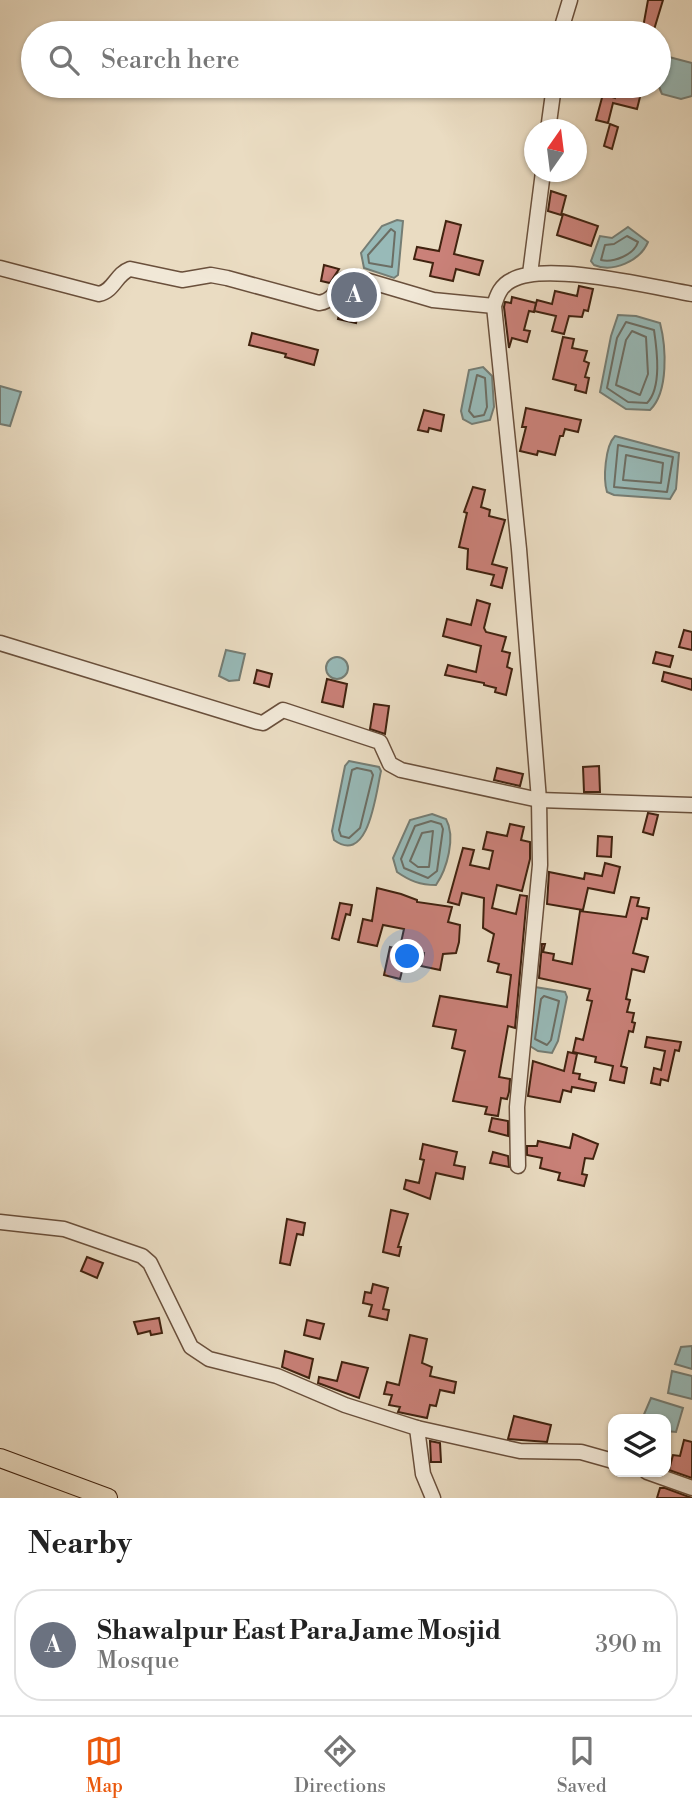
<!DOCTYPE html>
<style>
:root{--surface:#fff;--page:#f6f6f6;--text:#222;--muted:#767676;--line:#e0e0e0;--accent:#ea580c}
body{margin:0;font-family:"Libre Bodoni",serif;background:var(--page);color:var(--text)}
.controls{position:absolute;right:21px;bottom:21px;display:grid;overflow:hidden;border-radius:14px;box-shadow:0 2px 5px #0004}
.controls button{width:63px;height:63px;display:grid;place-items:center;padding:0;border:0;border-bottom:2px solid var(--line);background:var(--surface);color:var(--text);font:35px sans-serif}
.compass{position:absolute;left:524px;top:119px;width:63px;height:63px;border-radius:50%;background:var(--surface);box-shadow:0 2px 5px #0004;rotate:14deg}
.you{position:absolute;left:408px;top:957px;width:24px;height:24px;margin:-18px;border:5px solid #fff;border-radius:50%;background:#1a73e8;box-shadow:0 0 0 10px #1a73e833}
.badge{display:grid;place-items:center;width:46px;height:46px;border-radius:50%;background:var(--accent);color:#fff;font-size:23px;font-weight:700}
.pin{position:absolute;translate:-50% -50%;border:4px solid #fff;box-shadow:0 2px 7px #0006}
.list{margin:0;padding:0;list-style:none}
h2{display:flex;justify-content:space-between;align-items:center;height:91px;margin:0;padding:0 28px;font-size:30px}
h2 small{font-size:23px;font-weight:400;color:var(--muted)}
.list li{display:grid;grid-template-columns:46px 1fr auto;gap:21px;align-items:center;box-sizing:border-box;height:112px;margin:0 14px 14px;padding:0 14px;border:2px solid var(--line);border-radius:28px}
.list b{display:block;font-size:26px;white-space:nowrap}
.list p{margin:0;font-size:23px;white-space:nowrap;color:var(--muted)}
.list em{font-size:23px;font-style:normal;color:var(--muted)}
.icon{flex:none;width:38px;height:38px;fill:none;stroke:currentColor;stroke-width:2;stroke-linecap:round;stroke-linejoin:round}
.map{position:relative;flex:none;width:692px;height:1498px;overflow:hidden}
.search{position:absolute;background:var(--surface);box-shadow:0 2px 5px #0004;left:21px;right:21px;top:21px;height:77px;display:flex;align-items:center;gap:18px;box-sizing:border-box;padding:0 24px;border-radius:38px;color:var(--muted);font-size:26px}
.sheet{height:217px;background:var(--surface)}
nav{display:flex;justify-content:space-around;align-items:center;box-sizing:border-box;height:98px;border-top:2px solid var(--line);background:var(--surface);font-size:19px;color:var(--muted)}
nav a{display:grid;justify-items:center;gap:4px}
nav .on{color:var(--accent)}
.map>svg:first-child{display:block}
</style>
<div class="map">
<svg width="692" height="1498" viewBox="0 0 692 1498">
<rect width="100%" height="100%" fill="#eadcc2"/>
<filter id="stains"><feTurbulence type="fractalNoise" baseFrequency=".00286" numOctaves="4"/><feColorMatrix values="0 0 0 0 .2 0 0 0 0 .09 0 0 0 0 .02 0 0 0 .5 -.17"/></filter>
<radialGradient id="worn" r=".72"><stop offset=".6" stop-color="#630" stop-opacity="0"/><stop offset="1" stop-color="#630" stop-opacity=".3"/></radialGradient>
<g fill="#98bab8" stroke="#757d74" stroke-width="2">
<path d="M669,57L692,63V96L681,99L662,94C656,83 658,67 669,57Z"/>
<polygon points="397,220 403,221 398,275 394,278 364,268 361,253 382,226"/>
<path d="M628,227L648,242C640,261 613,273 594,265L591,261L600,236L612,238Z"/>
<path d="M618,315L636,316L660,323C666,346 669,392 650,410L626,409L600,392L611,336Z"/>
<polygon points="483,367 492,376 494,407 490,420 472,424 463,419 461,411 469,370"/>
<polygon points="0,386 21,392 10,426 0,424"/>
<path d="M615,436L679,453L676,489L670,499L614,495L607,492C603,479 605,446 615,436Z"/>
<polygon points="226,650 245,654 239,680 229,681 219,676"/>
<circle cx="337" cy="668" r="11"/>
<path d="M349,761L379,767L381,771C376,792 369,866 334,840L332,831L345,766Z"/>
<path d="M432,814L446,819C456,837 447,869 436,885C420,885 410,881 397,872L393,858L410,820Z"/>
<polygon points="535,987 565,992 567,997 558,1041 552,1053 538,1051 530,1046"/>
<polygon points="692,1346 692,1369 675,1364 681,1347"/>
<polygon points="672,1371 692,1376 692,1399 668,1393"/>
<polygon points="651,1398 683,1408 676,1432 666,1431 666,1419 642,1419"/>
</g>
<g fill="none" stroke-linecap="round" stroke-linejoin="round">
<g stroke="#6c6e64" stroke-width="2">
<polygon points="391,229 395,232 392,267 369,263 368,255"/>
<path d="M627,236L638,242C634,255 613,263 601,260L605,245L614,244Z"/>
<path d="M626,322L654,330C657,350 662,388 647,403L628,402L607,388L617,338Z"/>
<polygon points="632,331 646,337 648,374 640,395 616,385 626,340"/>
<polygon points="477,375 485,378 487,407 484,415 474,417 469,411"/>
<polygon points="618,445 673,457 667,492 614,487"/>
<polygon points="626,455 663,463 661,483 623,480"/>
<polygon points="357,768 371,771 373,775 360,828 349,838 341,836 339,830 352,770"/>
<polygon points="431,821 441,824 443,829 437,871 428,878 404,868 401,859 415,826"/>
<polygon points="433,831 429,867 418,867 410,861 422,833"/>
<polygon points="544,996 559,1001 551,1040 547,1045 535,1039 541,999"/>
</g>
</g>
<g fill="#ca8179" stroke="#40220f" stroke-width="2">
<polygon points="648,0 663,0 653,33 642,33"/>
<polygon points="617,88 641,93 637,109 613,103 608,123 596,120 603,94 615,98"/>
<polygon points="610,124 618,127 612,149 604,146"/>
<polygon points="551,191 566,196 561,215 548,211"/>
<polygon points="563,214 598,226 591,246 557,235"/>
<polygon points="446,221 461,225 454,254 483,261 479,275 456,269 453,281 430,276 433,263 414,259 417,247 439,251"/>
<polygon points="324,265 339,269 330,283 321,281"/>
<polygon points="579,286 593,289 588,311 584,310 582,317 569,316 564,334 552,331 556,316 534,311 537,300 552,304 555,291 577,296"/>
<polygon points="355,287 364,290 356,323 338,319 343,298 348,288"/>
<polygon points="512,297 536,303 534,312 529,311 524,330 530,331 527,342 512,338 509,348 504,307 505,302 511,303"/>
<polygon points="252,333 318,350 314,365 285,357 286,354 249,345"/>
<polygon points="563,337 574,339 572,348 587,351 584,361 589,363 585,377 589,378 586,393 575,390 576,385 553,379"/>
<polygon points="526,408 581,420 578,432 565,429 563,436 560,436 555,455 538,451 537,455 520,451 526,427 522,427"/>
<polygon points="424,410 444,415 441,431 429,428 428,432 418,430"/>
<polygon points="473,487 485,490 481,507 490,510 489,516 505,520 492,564 507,568 502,588 491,585 494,575 467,569 468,549 459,547 467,513 464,512"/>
<polygon points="477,600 490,604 484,628 486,632 506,637 502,651 510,653 507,667 512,669 506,695 495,692 496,688 484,685 484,683 445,675 448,665 476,672 481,646 443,636 447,619 471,625"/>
<polygon points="684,630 692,632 692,650 679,647"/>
<polygon points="656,652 673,656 670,667 653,663"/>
<polygon points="257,670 272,674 269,687 254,683"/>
<polygon points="664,672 692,679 692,690 662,681"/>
<polygon points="327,679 347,684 343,707 322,702"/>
<polygon points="374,704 389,706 385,734 370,729"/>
<polygon points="599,766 600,792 584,792 583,767"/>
<polygon points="497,768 523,774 520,786 494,780"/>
<polygon points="648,813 658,815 653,835 643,832"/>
<polygon points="510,824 524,827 521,840 530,842 530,859 522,891 497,885 492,908 516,914 520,895 527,896 515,1028 508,1026 499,1077 510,1079 509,1092 507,1099 501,1098 498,1116 485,1114 487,1107 453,1101 465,1051 452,1048 456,1030 433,1026 440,996 507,1007 511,975 497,972 499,964 488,961 494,934 483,928 484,898 462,893 459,905 448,902 463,848 474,850 470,865 489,869 493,851 483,849 487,832 507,836"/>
<polygon points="598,836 612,837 611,857 597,856"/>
<polygon points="605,863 620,867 614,893 588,888 583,910 547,904 549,872 584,879 585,873 602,876"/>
<polygon points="377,888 401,894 417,900 417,902 452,907 448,922 460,925 459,942 456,953 443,954 440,970 421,966 424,953 400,947 404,929 383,925 377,946 358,942 363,919 372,921"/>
<polygon points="631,897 639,898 637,906 649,908 647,919 642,918 633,953 648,957 644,972 632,969 626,999 630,1000 627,1012 634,1013 632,1022 635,1023 633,1032 629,1031 621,1066 627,1068 624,1083 610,1080 613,1066 595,1062 596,1057 573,1052 576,1038 583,1040 592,1001 587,1000 590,989 539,978 542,944 545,944 543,952 554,954 553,960 572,964 580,911 626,917"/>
<polygon points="340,903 352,905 350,915 346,914 339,940 332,938"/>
<polygon points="390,947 407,951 400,979 384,975"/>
<polygon points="647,1037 681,1042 679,1051 675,1050 668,1081 661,1079 660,1085 651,1083 654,1068 661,1070 665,1051 645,1047"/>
<polygon points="568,1052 577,1054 573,1073 580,1074 579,1079 596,1083 594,1091 572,1087 571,1092 563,1090 560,1102 528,1096 533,1061 564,1071"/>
<polygon points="492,1118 508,1121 508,1136 489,1131"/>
<polygon points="573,1134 598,1144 593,1159 585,1158 582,1174 587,1175 584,1186 558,1180 560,1173 540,1168 542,1158 527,1155 527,1146 537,1146 538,1141 570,1148"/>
<polygon points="423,1144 457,1152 454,1165 465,1167 463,1179 436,1173 430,1199 404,1189 406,1180 419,1183 424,1160 420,1159"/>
<polygon points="493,1152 508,1156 509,1167 490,1163"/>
<polygon points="391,1210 408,1214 398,1247 401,1247 399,1256 383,1252"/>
<polygon points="287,1219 305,1223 303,1235 297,1234 290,1265 280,1263"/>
<polygon points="87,1257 103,1263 97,1278 81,1271"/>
<polygon points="373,1284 388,1288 383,1309 389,1310 387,1320 369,1316 372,1305 363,1303 365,1292 371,1293"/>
<polygon points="159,1318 162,1333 151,1335 150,1331 138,1334 134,1322"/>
<polygon points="307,1320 324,1324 320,1339 304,1335"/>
<polygon points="410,1335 427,1339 422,1363 432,1367 430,1376 456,1382 454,1393 440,1390 436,1406 430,1405 427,1418 398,1412 400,1407 389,1405 392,1395 384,1394 387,1382 399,1385"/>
<polygon points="285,1351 313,1359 309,1378 282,1367"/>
<polygon points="342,1362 368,1368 359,1398 318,1383 319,1377 337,1381"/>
<polygon points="514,1416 551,1425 547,1442 508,1439"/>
<polygon points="684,1440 692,1442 692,1478 669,1470 673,1455 680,1456"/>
<polygon points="430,1441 440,1443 441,1462 431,1462"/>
<polygon points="660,1488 665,1488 692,1498 657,1498"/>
</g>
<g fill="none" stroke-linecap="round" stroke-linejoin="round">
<defs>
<g id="minor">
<polyline points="560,33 570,0"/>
<polyline points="548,130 554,86"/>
<path d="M0,268L99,294C114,291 116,274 130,269L182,280L211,275L227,278L319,303C333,301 336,291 342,280L355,277L433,300L494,306"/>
<polyline points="530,274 543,172"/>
<polyline points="0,643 258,722 263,723 283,710 380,742 390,764 401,770 539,800 692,805"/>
<path d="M518,1166L517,1107L540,865L539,800L519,549L494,306C497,295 501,285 512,280C546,261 652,287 692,294"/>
<polyline points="0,1222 64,1229 142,1256 150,1263 191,1347 209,1359 277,1376 345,1405 417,1428 520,1451 581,1452 613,1461"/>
<polyline points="417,1428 423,1474 433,1498"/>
<polyline points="647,1472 692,1488"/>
</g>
<polyline id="major" points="0,1458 108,1498"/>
</defs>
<use href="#minor" stroke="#6a503c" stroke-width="17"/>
<use href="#major" stroke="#40220f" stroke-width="20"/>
<use href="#minor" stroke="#f1e8d7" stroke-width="14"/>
<use href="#major" stroke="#eadcc2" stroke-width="18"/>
</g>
<rect width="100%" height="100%" filter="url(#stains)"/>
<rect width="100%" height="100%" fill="url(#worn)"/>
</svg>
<div class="controls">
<button><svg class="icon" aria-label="layers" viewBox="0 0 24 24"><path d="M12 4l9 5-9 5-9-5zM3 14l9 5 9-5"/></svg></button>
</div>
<svg class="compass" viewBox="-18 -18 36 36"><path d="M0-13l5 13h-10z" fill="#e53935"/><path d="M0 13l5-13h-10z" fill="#767676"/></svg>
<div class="you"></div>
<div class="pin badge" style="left:354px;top:295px;background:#6b7280">A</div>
<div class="search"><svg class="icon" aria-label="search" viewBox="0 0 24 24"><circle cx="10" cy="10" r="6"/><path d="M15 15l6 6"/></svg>Search here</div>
</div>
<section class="sheet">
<h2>Nearby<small></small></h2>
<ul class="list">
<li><span class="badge" style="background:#6b7280">A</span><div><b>Shawalpur East Para Jame Mosjid</b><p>Mosque</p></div><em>390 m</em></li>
</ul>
</section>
<nav>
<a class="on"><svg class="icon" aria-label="map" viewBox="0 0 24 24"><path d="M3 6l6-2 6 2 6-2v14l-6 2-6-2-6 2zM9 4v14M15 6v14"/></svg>Map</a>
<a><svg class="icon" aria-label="directions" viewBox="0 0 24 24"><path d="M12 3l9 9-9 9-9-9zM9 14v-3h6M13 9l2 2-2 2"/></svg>Directions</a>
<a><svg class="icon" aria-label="saved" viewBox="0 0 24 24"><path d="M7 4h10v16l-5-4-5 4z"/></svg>Saved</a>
</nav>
